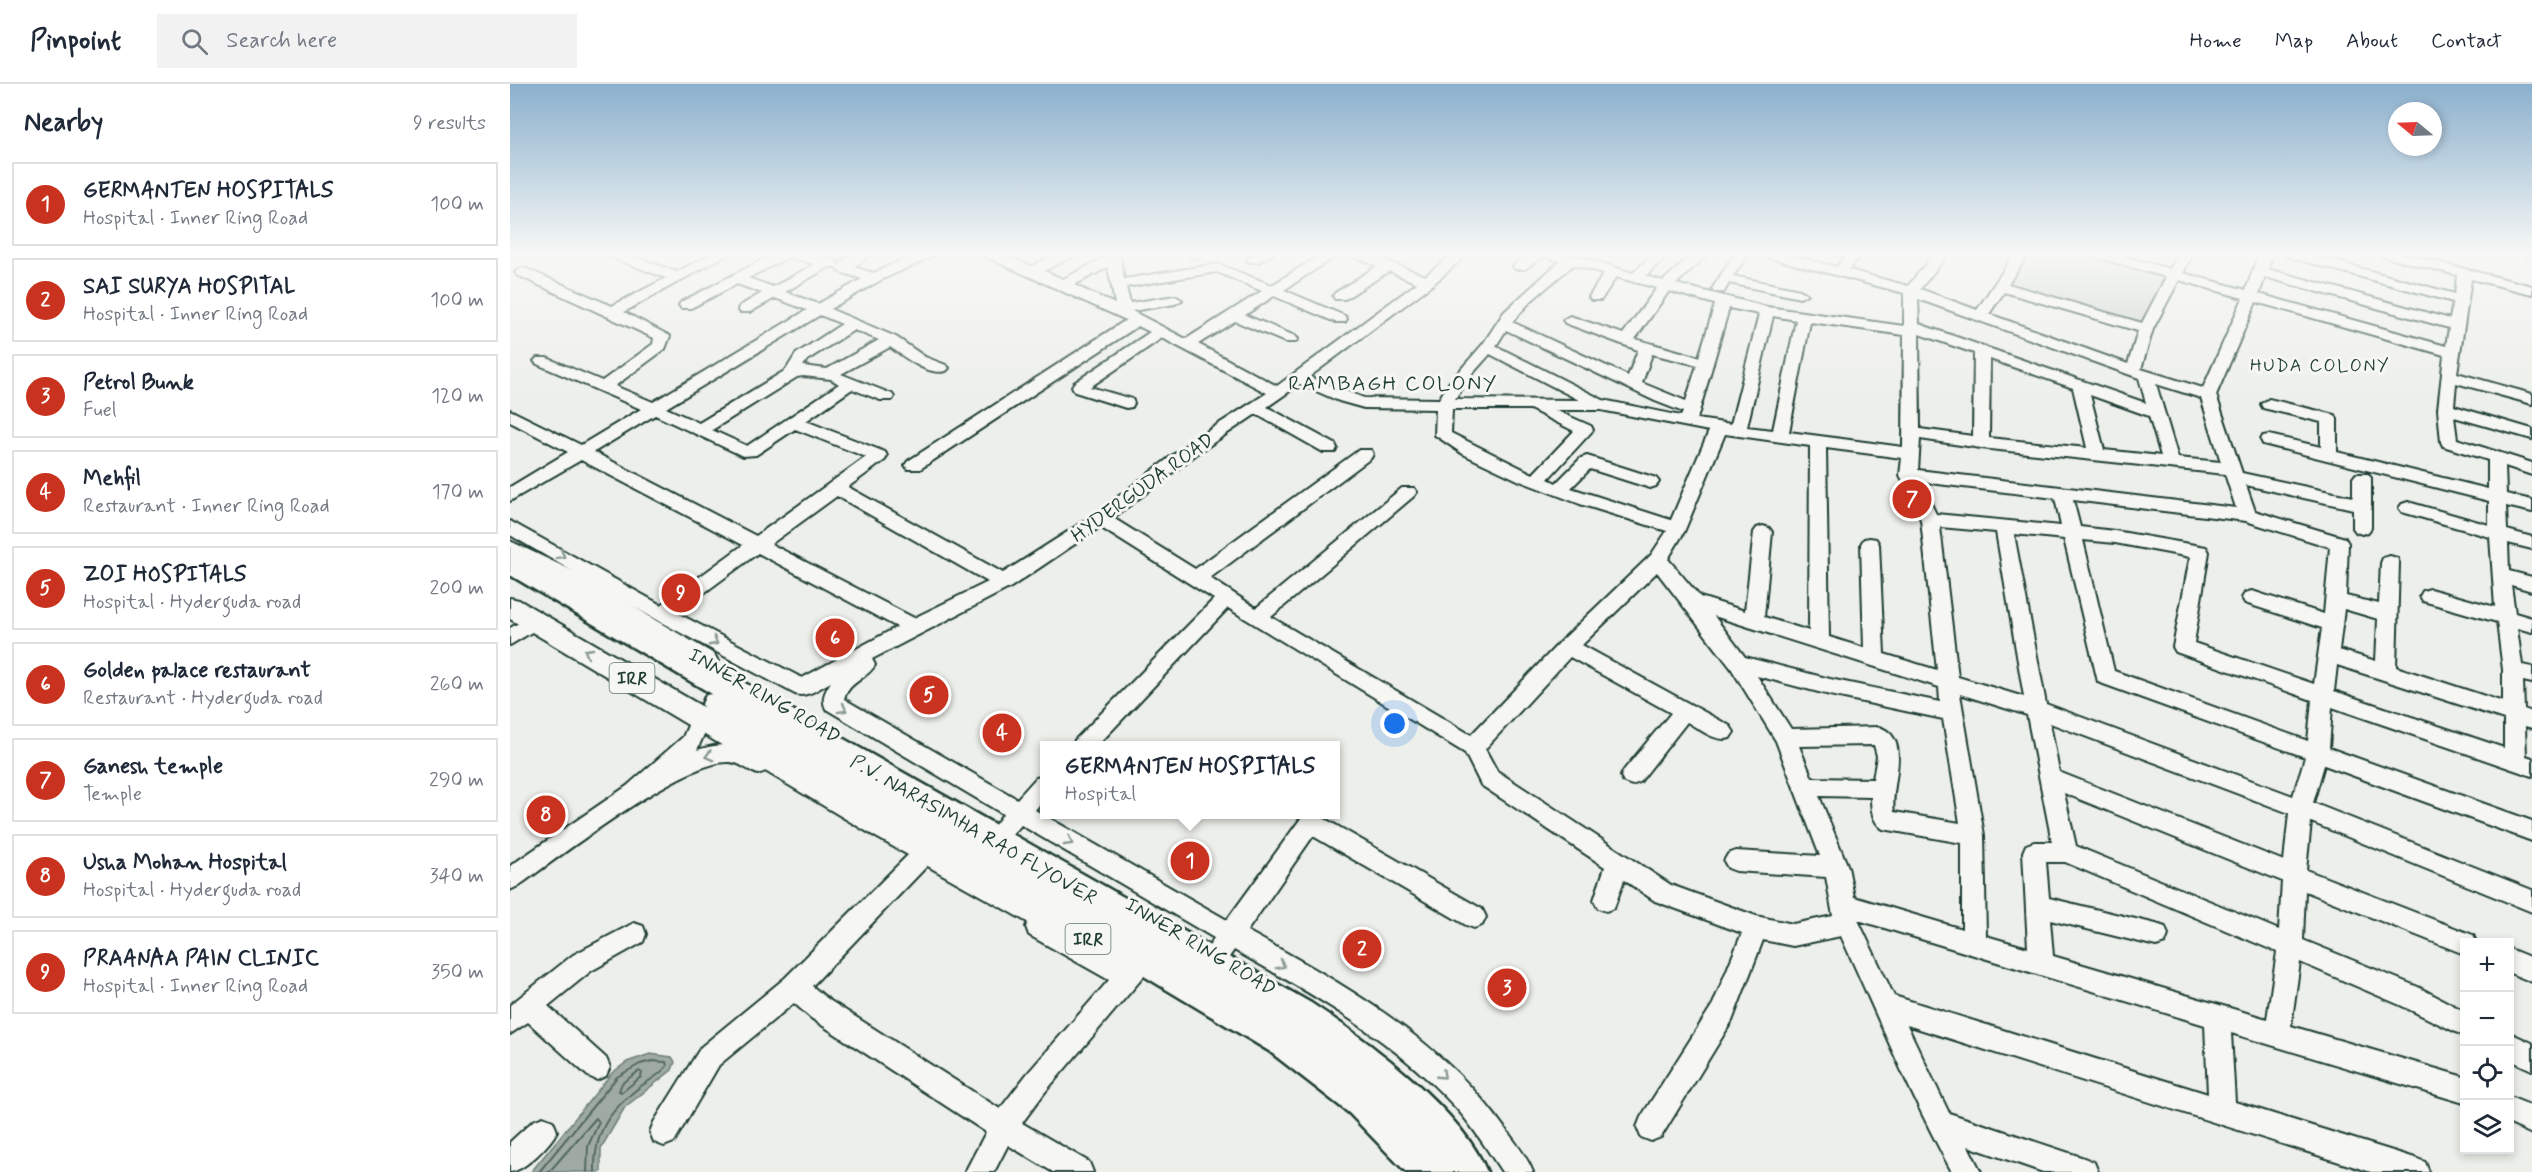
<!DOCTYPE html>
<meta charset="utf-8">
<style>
:root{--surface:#fff;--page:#f2f2f3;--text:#1f2937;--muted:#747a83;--line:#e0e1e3;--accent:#c8321e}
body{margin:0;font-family:Mynerve,sans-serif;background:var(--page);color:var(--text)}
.controls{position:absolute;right:18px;bottom:18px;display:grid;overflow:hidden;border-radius:0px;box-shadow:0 3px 9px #0003}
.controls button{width:54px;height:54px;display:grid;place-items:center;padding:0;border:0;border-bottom:2px solid var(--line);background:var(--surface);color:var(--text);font:30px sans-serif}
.compass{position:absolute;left:1878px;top:18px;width:54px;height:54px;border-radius:50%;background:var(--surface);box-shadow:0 3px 9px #0003;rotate:289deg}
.you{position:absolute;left:885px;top:640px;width:21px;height:21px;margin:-15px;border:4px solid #fff;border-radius:50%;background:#1a73e8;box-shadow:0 0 0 9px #1a73e833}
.badge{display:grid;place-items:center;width:39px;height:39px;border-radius:50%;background:var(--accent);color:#fff;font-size:20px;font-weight:700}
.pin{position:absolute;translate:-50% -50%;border:3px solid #fff;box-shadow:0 2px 6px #0006}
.popup{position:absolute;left:530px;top:657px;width:300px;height:78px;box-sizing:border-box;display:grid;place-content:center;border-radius:0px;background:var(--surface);filter:drop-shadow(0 2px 4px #0005);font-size:20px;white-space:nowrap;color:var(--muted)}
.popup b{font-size:22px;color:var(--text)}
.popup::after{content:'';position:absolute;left:50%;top:100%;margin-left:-12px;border:12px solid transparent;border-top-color:var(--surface)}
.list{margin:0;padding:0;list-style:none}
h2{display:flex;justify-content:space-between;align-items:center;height:78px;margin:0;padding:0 24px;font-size:26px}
h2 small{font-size:20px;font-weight:400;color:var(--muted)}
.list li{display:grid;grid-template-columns:39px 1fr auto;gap:18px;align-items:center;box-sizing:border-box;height:84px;margin:0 12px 12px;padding:0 12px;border:2px solid var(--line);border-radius:0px}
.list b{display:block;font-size:22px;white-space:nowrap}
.list p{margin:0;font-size:20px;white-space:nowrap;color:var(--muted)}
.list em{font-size:20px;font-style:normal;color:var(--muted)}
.icon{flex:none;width:33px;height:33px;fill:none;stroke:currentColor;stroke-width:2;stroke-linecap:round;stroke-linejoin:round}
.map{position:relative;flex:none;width:2022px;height:1088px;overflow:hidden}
header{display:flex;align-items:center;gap:36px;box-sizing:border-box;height:84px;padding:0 30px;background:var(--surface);border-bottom:2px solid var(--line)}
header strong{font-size:28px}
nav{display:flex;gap:33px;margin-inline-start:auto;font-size:21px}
.search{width:420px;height:54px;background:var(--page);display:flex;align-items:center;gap:15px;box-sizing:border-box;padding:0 21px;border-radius:0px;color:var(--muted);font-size:22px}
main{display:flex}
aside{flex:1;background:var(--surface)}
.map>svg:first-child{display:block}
</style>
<header>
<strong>Pinpoint</strong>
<div class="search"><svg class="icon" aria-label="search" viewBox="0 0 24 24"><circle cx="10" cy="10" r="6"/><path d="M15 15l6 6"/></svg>Search here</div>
<nav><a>Home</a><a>Map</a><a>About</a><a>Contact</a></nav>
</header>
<main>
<aside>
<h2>Nearby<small>9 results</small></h2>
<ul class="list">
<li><span class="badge">1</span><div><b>GERMANTEN HOSPITALS</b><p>Hospital · Inner Ring Road</p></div><em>100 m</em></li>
<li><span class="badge">2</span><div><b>SAI SURYA HOSPITAL</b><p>Hospital · Inner Ring Road</p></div><em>100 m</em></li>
<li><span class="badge">3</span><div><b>Petrol Bunk</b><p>Fuel</p></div><em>120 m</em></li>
<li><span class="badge">4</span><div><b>Mehfil</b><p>Restaurant · Inner Ring Road</p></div><em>170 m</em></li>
<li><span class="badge">5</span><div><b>ZOI HOSPITALS</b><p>Hospital · Hyderguda road</p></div><em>200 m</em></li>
<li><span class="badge">6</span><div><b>Golden palace restaurant</b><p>Restaurant · Hyderguda road</p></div><em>260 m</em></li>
<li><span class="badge">7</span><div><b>Ganesh temple</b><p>Temple</p></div><em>290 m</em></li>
<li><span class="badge">8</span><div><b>Usha Mohan Hospital</b><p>Hospital · Hyderguda road</p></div><em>340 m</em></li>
<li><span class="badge">9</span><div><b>PRAANAA PAIN CLINIC</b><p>Hospital · Inner Ring Road</p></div><em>350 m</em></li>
</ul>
</aside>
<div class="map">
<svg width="2022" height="1088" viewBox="0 0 2022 1088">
<rect width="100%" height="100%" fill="#edefea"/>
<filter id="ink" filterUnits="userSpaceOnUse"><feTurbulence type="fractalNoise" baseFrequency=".0167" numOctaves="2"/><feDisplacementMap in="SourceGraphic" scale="12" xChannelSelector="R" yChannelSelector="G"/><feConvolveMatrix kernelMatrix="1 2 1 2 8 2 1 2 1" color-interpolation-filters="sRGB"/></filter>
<g filter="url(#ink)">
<polygon fill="#cbd2cc" stroke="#758880" stroke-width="1.5" points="1512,169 1572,169 1660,190 1637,242 1495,202"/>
<polygon fill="#9faaa4" stroke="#6c7e77" stroke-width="1.5" points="140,970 162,973 165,978 162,986 115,1023 91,1064 91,1088 21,1088 102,989 117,978"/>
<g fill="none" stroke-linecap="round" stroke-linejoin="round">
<g stroke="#526961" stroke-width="2">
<polygon points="129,987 132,989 131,993 112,1008 109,1007 112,999"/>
<path d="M29,1088L107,993L130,980L142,977L156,978L157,982C150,991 140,996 131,1002C99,1027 84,1047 85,1088"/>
<polyline points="39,1088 86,1034 89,1038 78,1062 77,1088"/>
</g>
<defs>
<g id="minor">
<path d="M95,169H114L167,188L203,169H220L114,228L160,252L155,265L105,302L143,318L297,226L265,214L240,228H230L228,225L230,222L252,209L227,200L181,224H171L169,221L171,218L266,169H295L327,177L328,181L339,173L332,169H356V174L344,183L363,189L408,169H425L423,172L369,197L320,225L386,253L415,273L436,281L439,284L436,287C417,292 395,273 380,263L331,290L382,310L384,313L382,316H370L342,305L296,337L375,368L377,372L375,376L338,403L493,489L584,431L676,361L757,309L652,254L580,303L622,315L624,319L622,323L616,324L565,308L562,302L564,299L640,248L628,242L410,385H398L395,381L398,377L616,236L474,172L472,169H490L522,182L548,169H565L563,172L534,187L553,195L596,173L595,169H609L614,195L708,180L762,201L814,169H830L774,206L835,232L837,235L835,238H825L764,212L735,231L785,252L788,255L785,258H775L725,237L688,260L767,302L907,199L879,187L835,215H825L823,212L825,209L867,182L842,172L840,169H858L915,192L944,169H959L922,201L799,293L854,314L929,315L939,299L973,260L994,228L1050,177L1033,172L1015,185H1005L1003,182C1028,152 1092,180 1123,189L1144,169H1159L1136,192L1153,197L1184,169H1199L1166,200L1257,223L1394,242V209L1253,172L1251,169H1273L1327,183L1337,169H1351L1339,186L1398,202L1425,169H1439L1410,205L1467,226L1505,169H1519L1498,200L1632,239L1656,193L1582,172L1580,169H1601L1660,185L1669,169H1683L1673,189L1736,206L1749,169H1763L1758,185L1940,235L1943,218L1775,172L1773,169H1794L1945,210L1947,191L1871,172L1869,169H1891L2022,202V210L1961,195L1947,289L2022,310V320L1946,299L1944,322L2022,345V355L1944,333L1947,355L2022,379V391L1995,382L1996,410L2022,416V428L1996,422L1997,446L2022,453V465L1998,459L1999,487L2022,493V507L2001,501L2005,529L2022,534V548L2007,544L2012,581L2022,583V599L2013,597L2014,625L2022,628V644L2015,642L2016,672L2022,674V692L1822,623L1819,664L2022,737V757L1814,681L1803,719L2022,806V828L1801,738L1796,786L1963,851L1966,858H1954V870L1795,807L1793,856L1908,903L1954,927V952L1890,921L1790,878L1781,942L1954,993V1019L1721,949L1725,1018L1905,1074L1915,1078L1919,1088H1861L1397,941L1439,1029L1574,1074L1584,1078L1588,1088H1533L1458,1062L1471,1088H1442C1400,1011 1367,931 1331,852L1283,862L1253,856L1222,937L1151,1053L1141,1057L1131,1053L1127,1043L1131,1033L1203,920L1232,849L1145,817L1114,796L1104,824L1096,827L1088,824L1084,816L1095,783L971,701L955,669L718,524L587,662H563L565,656L704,515L590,443L501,503L362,575L365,581C357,595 338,598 334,615L507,715L526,694L534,692V715L525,726L717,836L794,730L808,731L972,825L976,833L972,841L964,844L956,841L803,752L737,847C832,899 932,955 996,1046C1006,1059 1017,1073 1023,1088H992C978,1067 964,1044 947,1025C886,957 803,910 724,866L715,879L706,883L697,879L694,871L704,854L511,741C503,750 498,757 485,752L482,745L493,730L316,625C311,615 315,607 321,598C309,604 298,614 285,610L145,535L0,451V437L151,521L233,461L71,376L0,417V403L58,368L0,338V326L71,361L131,325L27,280L24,277L27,274H37L92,297L143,260L144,254L7,191L5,188L12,184L17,185L102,222L156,194L97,172ZM279,173L305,180L263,203L238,194ZM1063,181L1094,189L1079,213L1081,216H1091L1106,193L1147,204L1113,250L1060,232L1053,236L1055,239L1128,266L1118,292L1002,238L1021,217ZM319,183H327L328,187L352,195L308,220L275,208ZM598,183L605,220L564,201ZM707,188L752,207L676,255L622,227L665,220L672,216L665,212L620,219L616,203ZM1755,193L1939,244L1936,262L1749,210ZM1669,196L1733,214L1693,304L1631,285L1643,245ZM1159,207L1205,220L1189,273L1125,255ZM1494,208L1628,247L1618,280L1479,230ZM1408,215L1629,294L1636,319L1409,240ZM1746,218L1934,271L1928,325L1931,358L1933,362L1978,376V405L1827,368V335L1825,331L1759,315L1751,320L1753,324L1811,338V363L1759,351L1753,352L1751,356L1753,360L1979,417V441L1898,418L1892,420L1889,424L1892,428L1980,453L1985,523L1920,505L1913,507L1910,512L1913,517L1987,538L1993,586V618L1886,583L1889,479L1887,474L1880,472L1873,474L1871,479L1869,520L1836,512L1838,459L1835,454L1745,427L1736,401L1843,425V444L1846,448L1852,450L1858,448L1861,444V394L1858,390H1846L1843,394V413L1732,389L1706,311ZM1219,224L1249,230L1221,340L1187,335ZM310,231L332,240L286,270L276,286L189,339L156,324ZM1263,232L1286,236L1263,346L1237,343ZM1300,238L1394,251L1393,363L1279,348ZM344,246L369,256L317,285L293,282L297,276ZM996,246L1145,317L1173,328L1171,332L1093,316L986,262ZM1409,250L1464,269L1463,352L1410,345ZM980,270L1069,316L945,315L957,296ZM1142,270L1187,281L1176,317L1132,299ZM1480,275L1563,304L1577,364L1479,354ZM293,292L321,295L329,300L237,362L202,346L287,293ZM790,300L829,317L854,324L926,325L925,351L953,370L1010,397L1070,420L1157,447L1141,471L1051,557L961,651L761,533L904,412L907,408L904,404H892L746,524L700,494L861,374L863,370L861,366H849L685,485L603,434L688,369L746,330L813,368H825L827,364L825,360L757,323ZM1646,300L1691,314L1711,378L1668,374ZM1580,311L1639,332L1651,372L1594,366ZM942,325H1020L1064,347L1023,390L941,349ZM1045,326H1091L1199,347L1161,436L1061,404L1080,385L1140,404L1146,402L1149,398L1146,394L1077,372L1071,374L1046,399L1038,395L1083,346L1081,342ZM145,331L233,372L246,371L285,345L356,373L246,452L84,368ZM1215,350L1300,362L1299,547L1254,533L1262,448L1259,444L1253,442L1247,444L1244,448L1235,527L1190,513L1158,475L1174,448ZM1410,355L1471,364L1715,390L1726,424L1408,386ZM1316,364L1392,374L1390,391L1411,436L1427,586L1374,570L1369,460L1366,455L1360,454L1354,455L1351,460L1354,564L1319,553ZM1411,398L1545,414L1551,442L1426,430ZM327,412L478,498L404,534L261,460ZM1563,416L1736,437L1820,463L1814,530L1742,507L1735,509L1732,514L1735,519L1812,544L1804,600L1684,559L1699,468L1696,463L1605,447L1570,443ZM1430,443L1486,448L1514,613L1448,593ZM1504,450L1554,455L1588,598L1795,673L1783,712L1536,620ZM1573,456L1605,459L1680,473L1663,563L1666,568L1802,616L1798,657L1604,587ZM248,469L387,543L292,594L167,529ZM1147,488L1221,584L1266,657L1310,772L1226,767L1218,770L1214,777L1218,784L1226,787L1316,793L1323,832L1283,840L1246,832L1161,801L987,687L975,665L1060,573L1161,629L1114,686L1111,692L1114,698L1122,701L1130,698L1177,638C1190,645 1206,659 1220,654L1224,648L1220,642L1072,561ZM1834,525L1868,535L1866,577L1829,566ZM1204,532L1429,603L1430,618L1320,595L1235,573ZM1827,581L1994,635V664L1824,607ZM1247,592L1320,611L1433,635L1450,739L1384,728C1379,702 1404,655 1369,643L1281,645ZM1450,610L1517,631L1542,758H1524L1516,761L1513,768L1518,864L1476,852L1474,751ZM1540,639L1779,729L1774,777L1549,688ZM1364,661L1367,672L1363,695L1302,694L1289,662ZM1554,709L1772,797L1769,846L1566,762ZM1309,712L1361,713C1361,725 1362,738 1373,745L1452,759V845L1344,813L1338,783ZM1536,778H1555L1767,868L1757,935L1543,872L1540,836L1646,862L1655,859L1658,851L1655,843L1646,840L1539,814ZM1348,836L1695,941L1698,1010L1384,912Z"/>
<polygon points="679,169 694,169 685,174 680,173"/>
<polygon points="747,169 764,169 749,178 739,178 737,175"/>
<polygon points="1225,169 1239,169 1223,192 1290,206 1297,210 1290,214 1219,199 1214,208 1204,208 1202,205"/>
<polygon points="2013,169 2022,169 2022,173 2015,172"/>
<polygon points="25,530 32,532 35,537 32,542 0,561 0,544"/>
<path d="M186,623L193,625L199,639L187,666C210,659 246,655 259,681L256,687L248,690C238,687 230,678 219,678C173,676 50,773 8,802L0,806V782L117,702L173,653L179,639L176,631L179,625Z"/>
<polygon points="408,766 416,769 420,776 416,783 302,902 319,916 490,1025 517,990 599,896 519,851 516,843 519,835 528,832 537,835 614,878 625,872 634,876 637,884 634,892 535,1008 512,1039 579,1078 583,1088 543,1088 498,1061 484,1088 455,1088 476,1048 301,934 284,919 209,981 164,1058 154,1062 144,1058 140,1048 144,1038 191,963 275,894 400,769"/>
<polygon points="124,839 133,842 136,850 133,858 81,887 38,922 96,974 100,983 96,992 87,996 78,992 18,938 0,950 0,921 63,871"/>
<polygon points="2000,865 2022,874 2022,898 2000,889"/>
<polygon points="2000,949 2022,959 2022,986 2000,976"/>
<polygon points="2000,1013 2022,1022 2022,1050 2000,1040"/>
<path d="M33,1033L43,1037L47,1047C41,1060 14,1087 0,1088V1058L23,1037Z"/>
</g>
<g id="major">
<polygon points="0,457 86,498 145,536 204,570 208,577 204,584 195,587 186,584 127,550 68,510 0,475"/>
<polygon points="0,514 9,516 386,735 564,832 569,842 564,852 553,857 542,852 366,753 0,535"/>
</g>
<path id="highway" d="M0,469L10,472L801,919C857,956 952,1026 977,1088H896L839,1029L759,967L196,629L192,620L196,611L202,610L0,491Z"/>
</defs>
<use href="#minor" stroke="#1f3d34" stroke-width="4"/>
<use href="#major" stroke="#1f3d34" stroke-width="4"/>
<use href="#highway" stroke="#1f3d34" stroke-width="5"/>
<use href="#minor" fill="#f6f6f2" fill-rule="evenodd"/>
<use href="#major" fill="#f6f6f2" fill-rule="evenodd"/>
<use href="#highway" fill="#f6f6f2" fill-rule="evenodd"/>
</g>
<defs><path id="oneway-chevron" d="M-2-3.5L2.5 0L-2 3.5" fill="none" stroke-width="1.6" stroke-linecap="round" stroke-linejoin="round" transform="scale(1.5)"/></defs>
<g stroke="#8a9a93">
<use href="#oneway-chevron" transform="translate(51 471) rotate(29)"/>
<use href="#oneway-chevron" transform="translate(204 558) rotate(28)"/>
<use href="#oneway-chevron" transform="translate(78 568) rotate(-150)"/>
<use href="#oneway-chevron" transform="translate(333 625) rotate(30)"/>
<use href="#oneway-chevron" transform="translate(199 672) rotate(165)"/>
<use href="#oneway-chevron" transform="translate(559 758) rotate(30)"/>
<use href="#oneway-chevron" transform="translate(771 881) rotate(29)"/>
<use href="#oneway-chevron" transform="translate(932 991) rotate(43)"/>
</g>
</g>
<linearGradient id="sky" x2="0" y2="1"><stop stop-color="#8bb0cd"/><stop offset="0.53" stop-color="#f7f8f6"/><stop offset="1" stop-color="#f7f8f6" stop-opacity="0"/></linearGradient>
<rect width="2022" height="321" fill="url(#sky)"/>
<g text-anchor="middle" stroke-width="6" stroke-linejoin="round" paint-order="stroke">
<g font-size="18" letter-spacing="1.5" fill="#1f3d34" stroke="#f6f6f2">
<text x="1810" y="287">HUDA COLONY</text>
</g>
<g fill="#f6f6f2" stroke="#60746d" stroke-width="1.5">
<rect x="99.5" y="579" width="45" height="30" rx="4.5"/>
<rect x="555.5" y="840" width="45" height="30" rx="4.5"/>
</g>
<g font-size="18" font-weight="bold" fill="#1f3d34">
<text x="122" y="600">IRR</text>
<text x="578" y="861">IRR</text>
</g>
<g font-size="20" fill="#1f3d34" stroke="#f6f6f2">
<text transform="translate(632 403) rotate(-36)" y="7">HYDERGUDA ROAD</text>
<text transform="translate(255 611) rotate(30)" y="7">INNER RING ROAD</text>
<text transform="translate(464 745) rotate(30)" y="7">P.V. NARASIMHA RAO FLYOVER</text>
<text transform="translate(691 862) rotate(31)" y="7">INNER RING ROAD</text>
</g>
<g font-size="21" letter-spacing="1.5" fill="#1f3d34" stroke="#f6f6f2">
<text x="883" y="306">RAMBAGH COLONY</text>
</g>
</g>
</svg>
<div class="controls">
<button>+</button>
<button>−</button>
<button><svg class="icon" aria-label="locate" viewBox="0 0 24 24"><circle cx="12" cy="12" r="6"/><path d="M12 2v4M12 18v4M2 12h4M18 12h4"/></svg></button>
<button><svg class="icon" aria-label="layers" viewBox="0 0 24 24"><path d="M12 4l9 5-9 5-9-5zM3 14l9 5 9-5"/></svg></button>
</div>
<svg class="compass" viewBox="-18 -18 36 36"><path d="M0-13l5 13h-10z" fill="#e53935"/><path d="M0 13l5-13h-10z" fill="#747a83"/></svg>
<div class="you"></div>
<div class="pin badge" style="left:680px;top:777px">1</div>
<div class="popup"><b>GERMANTEN HOSPITALS</b>Hospital</div>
<div class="pin badge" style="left:852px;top:865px">2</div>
<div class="pin badge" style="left:997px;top:904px">3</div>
<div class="pin badge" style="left:492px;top:649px">4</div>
<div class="pin badge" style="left:419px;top:611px">5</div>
<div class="pin badge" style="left:325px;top:554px">6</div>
<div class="pin badge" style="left:1402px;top:415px">7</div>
<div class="pin badge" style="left:36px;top:731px">8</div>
<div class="pin badge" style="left:171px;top:509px">9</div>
</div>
</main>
